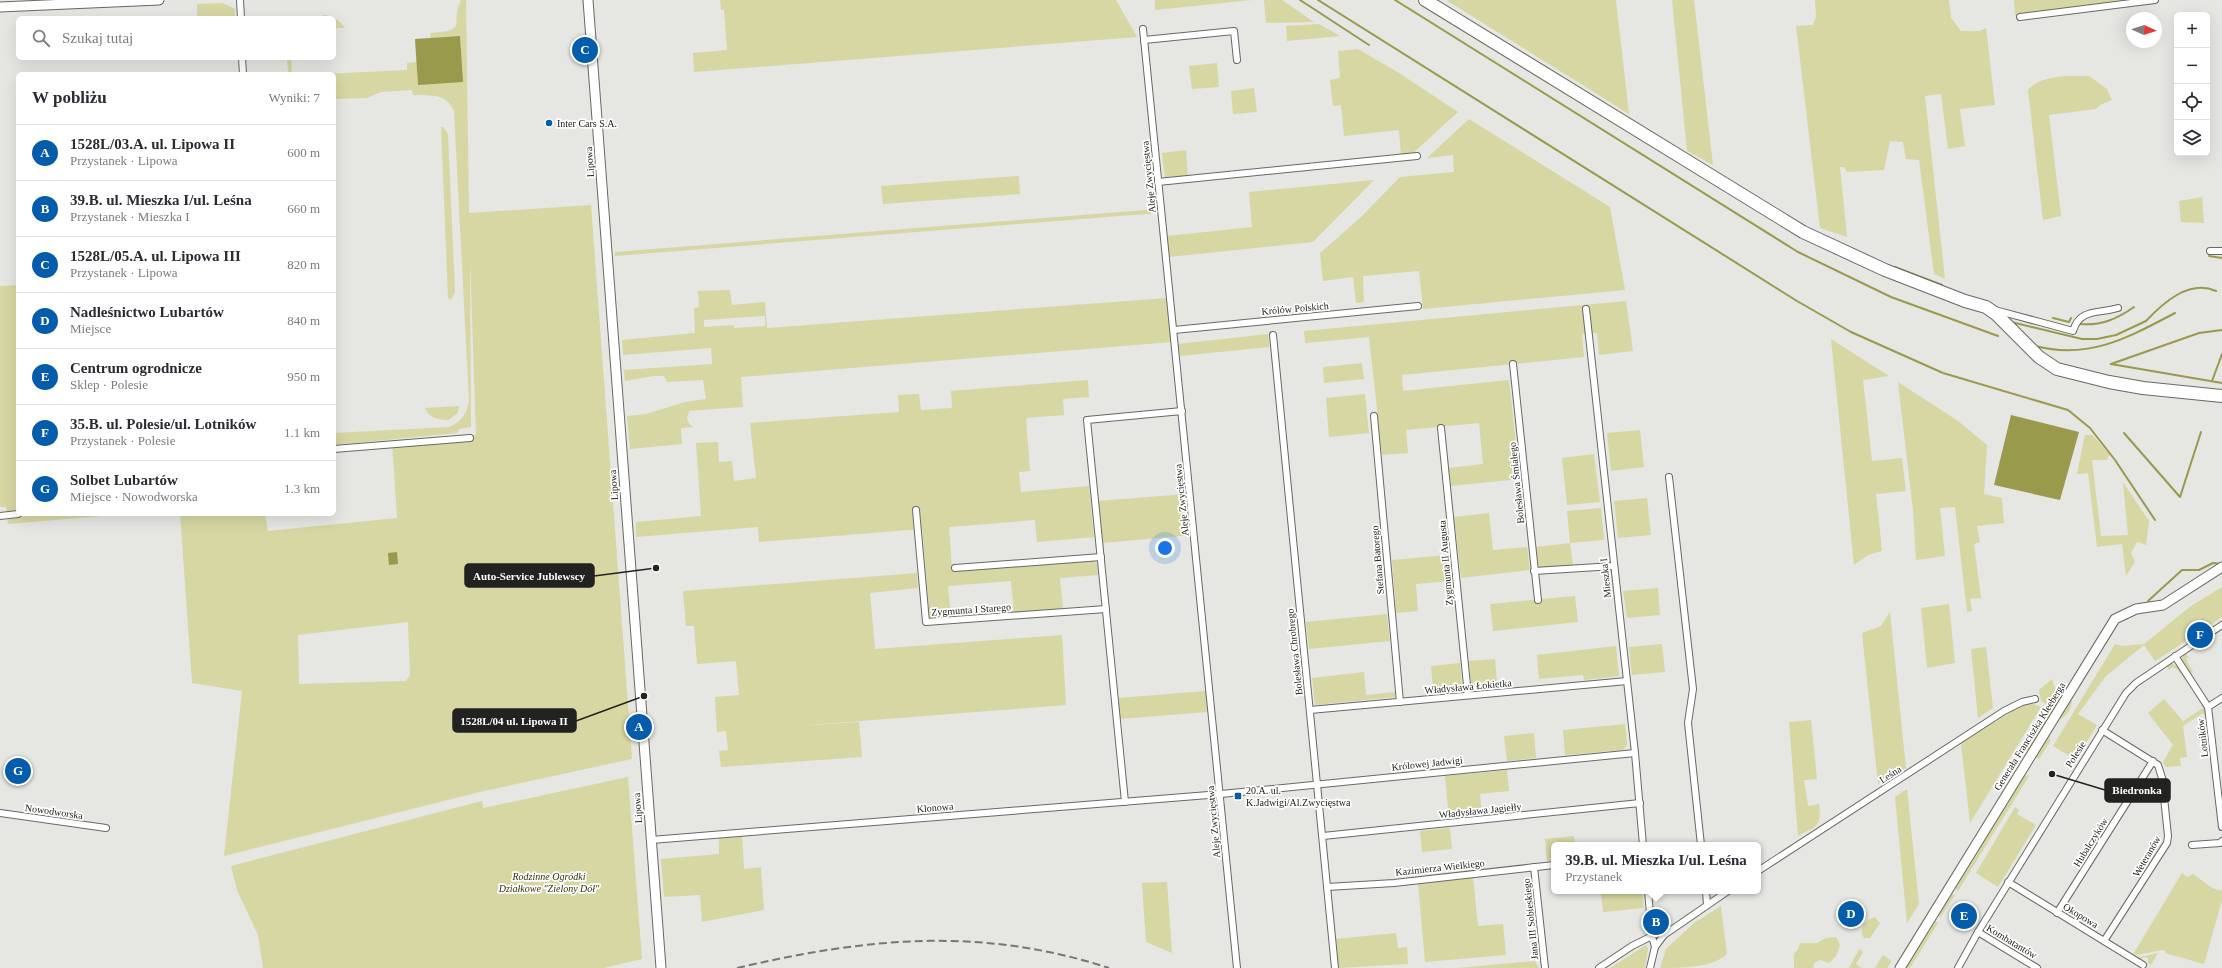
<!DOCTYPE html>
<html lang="pl">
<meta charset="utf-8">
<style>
:root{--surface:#fff;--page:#f2f2f3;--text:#2b2b33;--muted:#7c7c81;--line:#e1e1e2;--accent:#045caa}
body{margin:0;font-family:"Times New Roman",serif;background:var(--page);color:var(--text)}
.controls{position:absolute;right:12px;top:12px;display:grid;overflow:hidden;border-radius:6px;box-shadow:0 4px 16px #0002}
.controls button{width:36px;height:36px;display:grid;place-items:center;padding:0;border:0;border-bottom:1px solid var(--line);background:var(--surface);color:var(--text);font:20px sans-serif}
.compass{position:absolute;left:2126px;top:12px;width:36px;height:36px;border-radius:50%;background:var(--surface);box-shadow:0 4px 16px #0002;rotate:93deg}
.you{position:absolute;left:1165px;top:548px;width:14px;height:14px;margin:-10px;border:3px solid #fff;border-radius:50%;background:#1a73e8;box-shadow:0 0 0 6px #1a73e833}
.badge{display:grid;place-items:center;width:26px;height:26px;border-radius:50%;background:var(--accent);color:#fff;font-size:13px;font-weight:700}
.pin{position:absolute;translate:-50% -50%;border:2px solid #fff;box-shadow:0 1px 4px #0006}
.popup{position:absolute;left:1551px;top:842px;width:210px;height:52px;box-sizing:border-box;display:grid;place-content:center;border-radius:6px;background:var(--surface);filter:drop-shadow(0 1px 3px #0005);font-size:13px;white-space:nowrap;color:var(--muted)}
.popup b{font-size:15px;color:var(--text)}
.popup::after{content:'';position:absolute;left:50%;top:100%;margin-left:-8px;border:8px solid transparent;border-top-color:var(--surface)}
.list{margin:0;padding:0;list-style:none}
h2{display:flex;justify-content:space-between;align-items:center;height:52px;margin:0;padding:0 16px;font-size:17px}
h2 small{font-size:13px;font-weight:400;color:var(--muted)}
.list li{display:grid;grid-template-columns:26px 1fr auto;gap:12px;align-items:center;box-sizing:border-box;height:56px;padding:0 16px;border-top:1px solid var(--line)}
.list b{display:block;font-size:15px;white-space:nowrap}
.list p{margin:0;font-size:13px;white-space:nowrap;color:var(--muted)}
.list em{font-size:13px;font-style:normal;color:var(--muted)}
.icon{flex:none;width:22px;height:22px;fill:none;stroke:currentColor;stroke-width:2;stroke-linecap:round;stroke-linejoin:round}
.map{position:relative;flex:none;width:2222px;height:968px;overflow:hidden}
.search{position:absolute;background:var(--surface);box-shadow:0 4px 16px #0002;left:16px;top:16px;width:320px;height:44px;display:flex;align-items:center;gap:10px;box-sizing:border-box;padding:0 14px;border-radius:6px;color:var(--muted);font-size:15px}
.panel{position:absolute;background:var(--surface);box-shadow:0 4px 16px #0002;left:16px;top:72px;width:320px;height:444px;border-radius:6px}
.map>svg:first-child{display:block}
</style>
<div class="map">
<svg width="2222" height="968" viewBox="0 0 2222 968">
<rect width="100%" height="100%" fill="#e6e6e3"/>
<g fill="#d6d7a3" fill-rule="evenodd">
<path d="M461,0H466L469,213L591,205L632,759L484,791L224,856L242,691L192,683L180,514H265L268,531L397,518L392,441L476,435L470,257L471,427L459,429L457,433L334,445V433L449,427C462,421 467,414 469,400L454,111C446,92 430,96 413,95L412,90L381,92L367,98L334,99V74H323L407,70V63L417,62L418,85L460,37L431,38L430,33C471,30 449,25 461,0ZM408,622L410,675L406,681L299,684L298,635Z"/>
<polygon points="720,0 1116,0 1137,37 694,72 693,53 727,50 724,10 721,10"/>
<polygon points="1155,0 1252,0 1155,10"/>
<polygon points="1264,0 1282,0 1314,22 1266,23"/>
<polygon points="1446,0 1616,0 1629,114"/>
<polygon points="1672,0 1694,0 1713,165 1687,151"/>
<polygon points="1815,0 1949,0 1951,18 1961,31 1980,31 1986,28 1995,105 1960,109 1965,146 1948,149 1941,94 1925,96 1945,279 1934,274 1919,160 1906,159 1903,142 1890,141 1884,170 1847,172 1844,167 1840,167 1847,237 1820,228 1796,26 1813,25 1816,17"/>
<polygon points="2014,0 2121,0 2121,3 2015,15"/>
<polygon points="223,3 235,9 235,18 197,18 197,4"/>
<path d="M324,15C334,16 339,20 345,28H334V18H317Z"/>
<polygon points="1319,24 1340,36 1287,41 1286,26"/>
<polygon points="1358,49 1399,73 1458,112 1411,155 1401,156 1399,130 1344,136 1341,105 1333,106 1330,80 1340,78 1338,51"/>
<polygon points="287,58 291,58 292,74 282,74 288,72"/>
<polygon points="1217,63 1219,87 1192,89 1189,66"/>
<path d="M2089,76L2107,89L2112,100L2100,105L2096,109L2049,115L2061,216L2043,220L2028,90C2041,74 2070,76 2089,76Z"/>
<polygon points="1254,88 1257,112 1233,114 1231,91"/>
<polygon points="1469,119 1610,207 1625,290 1423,309 1419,271 1363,276 1364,302 1356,303 1353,277 1323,281 1320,253 1360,218 1400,177 1454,172 1453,155 1427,158"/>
<polygon points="441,127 443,127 448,134 455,291 451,300 448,298"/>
<polygon points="1186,150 1188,177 1165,179 1162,153"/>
<polygon points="1019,176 1020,194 883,204 881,186"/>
<polygon points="1374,180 1313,242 1169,257 1167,236 1252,227 1249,192"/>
<polygon points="2202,197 2204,223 2181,222 2179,201"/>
<polygon points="1158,209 1158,213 615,256 615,252"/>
<polygon points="18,285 18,514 126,514 8,524 6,507 0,507 0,286"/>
<path d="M730,290L732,305L765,302L767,328L1167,298L1172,342L741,377L743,407L689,411L687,419L690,425L694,427L681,428L682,444L630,449L627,416L646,414L685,402L706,399L703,380L667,382L664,376H654L625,381L624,370L712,364L711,348L623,355L622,340L695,333L694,308L699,307L698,291ZM765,316V326L734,328V325L704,327V320Z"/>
<polygon points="1626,301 1633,351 1599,355 1597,333 1582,334 1584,357 1402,375 1403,391 1509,380 1520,479 1451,486 1449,468 1483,464 1479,423 1406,430 1408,453 1382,455 1369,337 1305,343 1304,331"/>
<polygon points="1268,334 1269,347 1180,356 1178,344"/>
<polygon points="1831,339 1889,376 1863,380 1872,461 1902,458 1906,491 1876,494 1882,551 1868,555 1854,565"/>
<polygon points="1362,363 1364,379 1324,383 1323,367"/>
<polygon points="1088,380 1089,397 1063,399 1064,415 1026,418 1030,471 1019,472 1021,492 1089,486 1094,537 1037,542 1035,520 949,527 952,571 1091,560 1097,563 1098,575 1060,578 1063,609 1014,613 1011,581 948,586 951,618 930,620 922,529 759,542 758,527 636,537 636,522 701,516 696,443 718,442 719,462 732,461 734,481 756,478 750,423 899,412 898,395 919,394 921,410 952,408 951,391"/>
<polygon points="1898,382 1958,421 1987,445 1984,494 2002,498 2004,523 1977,526 1980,542 1974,544 1981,598 1970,599 1972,611 1967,612 1955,507 1940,508 1945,556 1916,560 1913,511"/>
<polygon points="1365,394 1369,433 1329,437 1326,398"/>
<path d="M459,406L458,413L448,420C438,420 429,418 425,408Z"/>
<polygon points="1640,430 1644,467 1611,471 1607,433"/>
<polygon points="2085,435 2092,435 2110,455 2107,458 2108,460 2092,460 2101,536 2128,535 2123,482 2149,521 2146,545 2137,542 2131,553 2135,562 2126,576 2122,544 2097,547 2088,473 2077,474"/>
<polygon points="1594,454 1600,502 1567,505 1562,458"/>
<polygon points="1186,494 1191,535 1103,543 1098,501"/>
<polygon points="1647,498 1651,535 1618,538 1614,501"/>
<polygon points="1601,508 1604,540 1570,543 1573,565 1539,568 1536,547 1570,543 1567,511"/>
<polygon points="1489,513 1493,550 1527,547 1530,570 1461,578 1454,517"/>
<polygon points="1448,555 1450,581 1416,584 1418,611 1396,613 1392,560"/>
<polygon points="917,573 918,588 870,593 875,649 1062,635 1066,705 796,726 859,722 862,757 721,767 719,751 728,750 726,731 717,732 715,697 739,695 736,661 697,664 694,626 686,626 683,591"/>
<polygon points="2222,587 2222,617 2204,630 2200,618 2189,625 2195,635 2155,661 2144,645 2106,676 2078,714 2097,725 2076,760 2053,746 2115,644 2122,646 2144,644 2191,606"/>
<polygon points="1658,588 1660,615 1627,618 1623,591"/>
<polygon points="1575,596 1578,622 1493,631 1490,604"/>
<polygon points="1949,604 1955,663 1927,668 1921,608"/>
<polygon points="1890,612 1906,768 1878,784 1862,633 1881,626"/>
<polygon points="1387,614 1390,641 1309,649 1306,622"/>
<polygon points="1662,644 1665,672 1632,675 1629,647"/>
<polygon points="1616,646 1619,676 1584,680 1583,675 1539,679 1537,655"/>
<polygon points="1986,647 1993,708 1978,718 1971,649"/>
<polygon points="2185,653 2189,657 2186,659 2193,672 2191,673 2182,659"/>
<polygon points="1495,659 1497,683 1471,685 1469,661"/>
<polygon points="1460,663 1462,687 1433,689 1431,666"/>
<polygon points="2170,663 2180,667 2186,679 2185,680 2177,669 2173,667 2169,670 2166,665"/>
<polygon points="1364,672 1366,695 1395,692 1395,697 1315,705 1312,678"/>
<polygon points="2052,679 2055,688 2062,697 2028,753 2025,748 2047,713 2045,703 2041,701 2039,690"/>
<polygon points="1206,691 1208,712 1120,719 1118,698"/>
<polygon points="2164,699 2183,721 2203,708 2201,705 2204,704 2207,714 2204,715 2203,713 2183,726 2187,757 2180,758 2181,766 2166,767 2163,762 2173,745 2148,713"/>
<path d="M2072,700C2072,708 2067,716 2060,719L2067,702L2070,703Z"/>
<polygon points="2031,703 2041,707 1970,823 1961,743 2022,705"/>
<path d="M1811,720L1817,779L1804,780L1808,806L1819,804C1822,827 1817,826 1798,836L1789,722Z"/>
<polygon points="1625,724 1627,745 1623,750 1565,755 1563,730"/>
<polygon points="1534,733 1536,758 1507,761 1504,736"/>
<polygon points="2050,736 2050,742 2039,759 2036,757 2037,753"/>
<polygon points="1507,770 1509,791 1480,794 1482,815 1449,818 1445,776"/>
<polygon points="2027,775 2029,776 1958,891 1954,886 2022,776"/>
<polygon points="628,777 642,959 604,968 263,968 258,935 237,890 231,866 482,801 483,808"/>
<polygon points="1907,789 1919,904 1907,923 1895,797"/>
<polygon points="2015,807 2019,810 2017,814 2036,825 1998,887 1976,873"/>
<polygon points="1450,828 1452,849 1422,852 1420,831"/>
<polygon points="742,835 744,869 761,867 764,910 702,922 700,895 664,897 661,859 719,854 719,837"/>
<polygon points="1574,836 1575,845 1554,845 1554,860 1547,861 1545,839"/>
<polygon points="2182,873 2187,877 2193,874 2212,888 2222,891 2222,900 2204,964 2165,953 2166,951 2162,950 2136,955 2134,953"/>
<polygon points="1473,877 1478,926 1503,924 1506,955 1425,962 1418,883"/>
<polygon points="1167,882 1172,953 1146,942 1142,883"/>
<polygon points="1631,891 1642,891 1644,908 1603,912 1601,894"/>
<polygon points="1951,894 1955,895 1940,918 1938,912"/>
<path d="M1721,906L1727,954C1713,968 1680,968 1660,968L1666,949L1694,923Z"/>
<path d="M1875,917L1880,923L1870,938H1864C1858,929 1865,920 1875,917Z"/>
<polygon points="1935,921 1938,923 1910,968 1904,968 1920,944 1932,922"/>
<polygon points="1396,933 1398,948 1407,947 1408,964 1339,968 1336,939"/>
<polygon points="1836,937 1840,945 1836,956 1829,963 1820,960 1814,963 1813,968 1794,968 1794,954 1798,949 1800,943 1817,943 1826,938"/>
<polygon points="1646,945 1648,949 1645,968 1610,968"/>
<polygon points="1859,949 1863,952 1856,964 1862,968 1849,968"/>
<polygon points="2158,953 2151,965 2148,963 2148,958 2144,957 2139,960 2136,958"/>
<polygon points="1883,955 1892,961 1887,968 1875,968"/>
<polygon points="1535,961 1539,968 1457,968"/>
</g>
<g fill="#999a4c">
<polygon points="460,36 463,82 418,85 415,39"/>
<polygon points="2011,415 2079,432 2060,500 1994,485"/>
<polygon points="397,552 398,564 389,565 388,553"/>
</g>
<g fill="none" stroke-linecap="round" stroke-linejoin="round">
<g stroke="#999a4c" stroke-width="2">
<polyline points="1300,0 1369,45"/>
<polyline points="1318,0 1797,301 1851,332 1943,373 2068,410 2090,428 2115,460 2155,520"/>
<polyline points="1395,0 1798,252 1891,297 1998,336"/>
<polyline points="2209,256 2222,258"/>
<polyline points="1895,267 1942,285"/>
<polyline points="2053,318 2069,322 2071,318"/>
<path d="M2011,322L2082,339H2097L2116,335L2146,321C2163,303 2189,279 2216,291"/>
<path d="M2080,324C2101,326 2117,319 2134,307"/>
<path d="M2035,346C2090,360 2129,337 2175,313"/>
<polyline points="2111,364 2199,333 2222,330"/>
<polyline points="2111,364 2222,383"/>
<polyline points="2212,381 2222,354"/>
<polyline points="2124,433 2180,497 2201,432"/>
<polyline points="2148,601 2182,570 2199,570 2213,563 2221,564"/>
</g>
<defs>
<g id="street">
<polyline points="240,0 241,18"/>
<polyline points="2020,17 2155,0"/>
<polyline points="1143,29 1237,968"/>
<polyline points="1144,40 1234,31 1237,60"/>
<polyline points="242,58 243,74"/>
<polyline points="1158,182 1417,156"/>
<polyline points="2210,251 2222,251"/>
<polyline points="1586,309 1635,753 1643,845"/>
<path d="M1995,310L2073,331C2080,308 2098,314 2118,308"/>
<polyline points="1174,330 1418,306"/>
<polyline points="1273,335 1335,968"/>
<polyline points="1513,364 1538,600"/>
<polyline points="1374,416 1400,702"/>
<polyline points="1441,428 1468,695"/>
<polyline points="334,449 470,438"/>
<polyline points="1669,477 1693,689 1688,723 1701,845"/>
<polyline points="916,510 926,622 1106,609"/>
<polyline points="0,516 18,514"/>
<polyline points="955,568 1101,557"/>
<polyline points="1534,571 1614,566"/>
<polyline points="2175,656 2208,707 2222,827"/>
<polyline points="2208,707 2222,698"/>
<polyline points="1310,710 1627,681"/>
<polyline points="2102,730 2158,765 2162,778 2168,836 2167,843 2104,941"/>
<polyline points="1125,802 1087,420 1182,411"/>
<polyline points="0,813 106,828"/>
<polyline points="1323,836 1640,803"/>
<polyline points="651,840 1221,794 1635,753"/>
<polyline points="2192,845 2220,843 2222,841"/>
<polyline points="1534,867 1545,968"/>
<polyline points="1758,871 2004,711 2022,702 2035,699"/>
<polyline points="2008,882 2143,965"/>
<polyline points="1327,887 1394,883 1554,865"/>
<polyline points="1648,891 1652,936 1655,947"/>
<polyline points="1706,891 1707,905"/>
<polyline points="2057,913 2153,761"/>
<polyline points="1978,932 2037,968"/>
<polyline points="1599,968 1632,946 1652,936"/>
<polyline points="1650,968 1655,947 1664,935 1728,891"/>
<polyline points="1958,968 1978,932 2126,693 2136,683 2222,625"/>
</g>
<g id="secondary">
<polyline points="588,0 661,968"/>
<polyline points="0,7 159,0"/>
<polyline points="1900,968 2115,619 2136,609 2163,605 2222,567"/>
</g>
<polyline id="highway" points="1425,0 1803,232 1885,270 1965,301 1986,307 1996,314 2039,357 2057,369 2109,382 2143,388 2222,396"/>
</defs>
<use href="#street" stroke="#686865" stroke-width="8"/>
<use href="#secondary" stroke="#686865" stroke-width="11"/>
<use href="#highway" stroke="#686865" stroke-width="14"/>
<use href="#street" stroke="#fff" stroke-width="6"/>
<use href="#secondary" stroke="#fff" stroke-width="9"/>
<use href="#highway" stroke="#fff" stroke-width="12"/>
<path stroke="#767674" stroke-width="2" stroke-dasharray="8 4" stroke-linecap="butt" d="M737,968C866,938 980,926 1109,968"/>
</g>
<g fill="#045caa" stroke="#fffffe" stroke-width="1.5">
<circle cx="549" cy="123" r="4"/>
<rect x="1234" y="792" width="8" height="8" rx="2"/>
</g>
<g text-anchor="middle" stroke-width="3.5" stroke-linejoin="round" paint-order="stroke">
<g font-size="10" fill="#222221" stroke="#fffffe" text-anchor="start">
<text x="557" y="127">Inter Cars S.A.</text>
<text x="1246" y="794">20.A. ul.<tspan x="1246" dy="12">K.Jadwigi/Al.Zwycięstwa</tspan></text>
</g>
<g font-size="10" fill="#222221" stroke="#fffffe">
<text transform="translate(589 162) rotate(-94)" y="4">Lipowa</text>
<text transform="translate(1148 177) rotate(-96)" y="4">Aleje Zwycięstwa</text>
<text transform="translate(1295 308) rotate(-5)" y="4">Królów Polskich</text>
<text transform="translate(1516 483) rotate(-96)" y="4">Bolesława Śmiałego</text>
<text transform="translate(613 485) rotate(-94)" y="4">Lipowa</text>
<text transform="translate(1181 500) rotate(-96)" y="4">Aleje Zwycięstwa</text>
<text transform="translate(1377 560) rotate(-95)" y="4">Stefana Batorego</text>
<text transform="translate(1445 563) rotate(-95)" y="4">Zygmunta II Augusta</text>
<text transform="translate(1605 578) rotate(-96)" y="4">Mieszka I</text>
<text transform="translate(971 609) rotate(-4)" y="4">Zygmunta I Starego</text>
<text transform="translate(1294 652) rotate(-96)" y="4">Bolesława Chrobrego</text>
<text transform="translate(1468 686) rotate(-5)" y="4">Władysława Łokietka</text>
<text transform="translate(2029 736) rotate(-58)" y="4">Generała Franciszka Kleeberga</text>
<text transform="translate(2202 738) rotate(-97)" y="4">Lotników</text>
<text transform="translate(2075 754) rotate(-58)" y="4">Polesie</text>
<text transform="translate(1427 763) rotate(-6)" y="4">Królowej Jadwigi</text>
<text transform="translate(1890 774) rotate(-33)" y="4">Leśna</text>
<text transform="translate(935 807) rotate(-5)" y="4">Klonowa</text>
<text transform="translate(637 808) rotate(-94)" y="4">Lipowa</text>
<text transform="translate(1480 810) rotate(-6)" y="4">Władysława Jagiełły</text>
<text transform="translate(54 811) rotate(8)" y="4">Nowodworska</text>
<text transform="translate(1213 822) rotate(-95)" y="4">Aleje Zwycięstwa</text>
<text transform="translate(2090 842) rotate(-58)" y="4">Hubalczyków</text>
<text transform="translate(2146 856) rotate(-60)" y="4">Weteranów</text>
<text transform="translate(1440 867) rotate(-6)" y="4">Kazimierza Wielkiego</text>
<text transform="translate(2081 915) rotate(31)" y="4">Okopowa</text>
<text transform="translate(1530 919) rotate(-96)" y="4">Jana III Sobieskiego</text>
<text transform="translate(2012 941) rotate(31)" y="4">Kombatantów</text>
</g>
<g font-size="10" font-style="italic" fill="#323210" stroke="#fffffe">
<text x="549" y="880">Rodzinne Ogródki<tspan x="549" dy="12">Działkowe "Zielony Dół"</tspan></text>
</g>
</g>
<path fill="none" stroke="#222221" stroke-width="1.5" d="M656 568L594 576M644 696L576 721M2052 774L2105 790"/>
<g fill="#222221" stroke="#fffffe" stroke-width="1.5">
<circle cx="656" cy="568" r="4"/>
<circle cx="644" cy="696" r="4"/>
<circle cx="2052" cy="774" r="4"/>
</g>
<g fill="#222221" stroke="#222221" stroke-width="1.5">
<rect x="465" y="564" width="129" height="23" rx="4"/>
<rect x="453" y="709" width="123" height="23" rx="4"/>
<rect x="2105" y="779" width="65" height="23" rx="4"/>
</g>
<g font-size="11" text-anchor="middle" font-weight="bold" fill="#fff">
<text x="529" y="580">Auto-Service Jublewscy</text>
<text x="514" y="725">1528L/04 ul. Lipowa II</text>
<text x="2137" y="794">Biedronka</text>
</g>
</svg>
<div class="controls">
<button>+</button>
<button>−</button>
<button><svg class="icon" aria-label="locate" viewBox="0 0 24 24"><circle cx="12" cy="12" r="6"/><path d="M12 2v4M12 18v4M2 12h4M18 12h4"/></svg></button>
<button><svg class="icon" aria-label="layers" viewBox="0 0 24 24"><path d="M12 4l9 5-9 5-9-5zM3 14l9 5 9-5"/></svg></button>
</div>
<svg class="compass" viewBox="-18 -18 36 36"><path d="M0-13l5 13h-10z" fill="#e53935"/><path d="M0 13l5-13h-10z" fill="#7c7c81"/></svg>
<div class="you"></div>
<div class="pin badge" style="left:639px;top:727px">A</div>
<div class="pin badge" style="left:1656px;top:922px">B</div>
<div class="popup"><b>39.B. ul. Mieszka I/ul. Leśna</b>Przystanek</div>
<div class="pin badge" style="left:585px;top:50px">C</div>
<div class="pin badge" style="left:1851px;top:914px">D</div>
<div class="pin badge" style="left:1964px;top:916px">E</div>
<div class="pin badge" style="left:2200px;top:635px">F</div>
<div class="pin badge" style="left:18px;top:771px">G</div>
<div class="search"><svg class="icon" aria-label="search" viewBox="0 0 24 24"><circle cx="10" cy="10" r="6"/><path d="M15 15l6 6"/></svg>Szukaj tutaj</div>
<section class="panel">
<h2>W pobliżu<small>Wyniki: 7</small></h2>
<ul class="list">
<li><span class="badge">A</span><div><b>1528L/03.A. ul. Lipowa II</b><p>Przystanek · Lipowa</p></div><em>600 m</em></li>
<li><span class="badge">B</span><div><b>39.B. ul. Mieszka I/ul. Leśna</b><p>Przystanek · Mieszka I</p></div><em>660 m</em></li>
<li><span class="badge">C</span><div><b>1528L/05.A. ul. Lipowa III</b><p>Przystanek · Lipowa</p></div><em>820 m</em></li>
<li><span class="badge">D</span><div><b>Nadleśnictwo Lubartów</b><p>Miejsce</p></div><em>840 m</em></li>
<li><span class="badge">E</span><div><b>Centrum ogrodnicze</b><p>Sklep · Polesie</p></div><em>950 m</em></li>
<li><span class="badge">F</span><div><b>35.B. ul. Polesie/ul. Lotników</b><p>Przystanek · Polesie</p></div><em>1.1 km</em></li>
<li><span class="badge">G</span><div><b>Solbet Lubartów</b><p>Miejsce · Nowodworska</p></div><em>1.3 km</em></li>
</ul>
</section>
</div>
